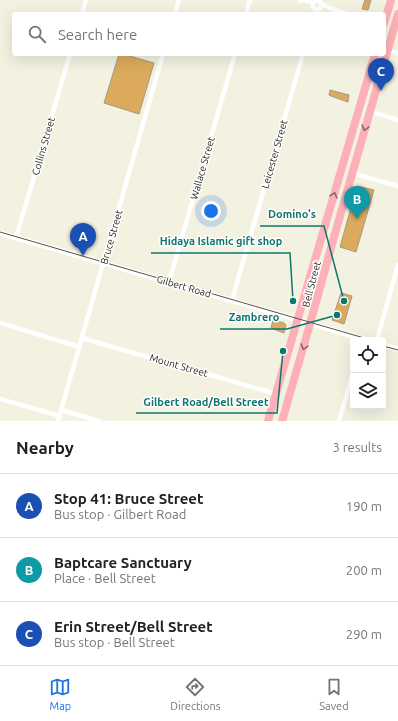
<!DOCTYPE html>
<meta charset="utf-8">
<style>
:root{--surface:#fff;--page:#f2f2f2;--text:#202124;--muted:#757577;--line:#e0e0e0;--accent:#1a73e8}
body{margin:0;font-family:Ubuntu,sans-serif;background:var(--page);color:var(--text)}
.controls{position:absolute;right:12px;bottom:12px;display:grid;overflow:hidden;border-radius:4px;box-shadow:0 4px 16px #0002}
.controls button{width:36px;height:36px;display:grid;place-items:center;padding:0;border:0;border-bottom:1px solid var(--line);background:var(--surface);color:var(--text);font:20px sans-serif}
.you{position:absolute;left:211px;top:211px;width:14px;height:14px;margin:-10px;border:3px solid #fff;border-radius:50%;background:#1a73e8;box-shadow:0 0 0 6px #1a73e833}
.badge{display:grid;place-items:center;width:26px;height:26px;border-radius:50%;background:var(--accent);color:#fff;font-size:13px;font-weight:700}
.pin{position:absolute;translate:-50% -33px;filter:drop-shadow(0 1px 2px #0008)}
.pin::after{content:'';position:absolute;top:21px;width:14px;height:12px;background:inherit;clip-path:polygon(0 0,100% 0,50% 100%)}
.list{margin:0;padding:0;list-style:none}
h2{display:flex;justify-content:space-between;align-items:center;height:52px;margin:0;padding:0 16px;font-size:17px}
h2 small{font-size:13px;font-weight:400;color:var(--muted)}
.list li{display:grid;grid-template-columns:26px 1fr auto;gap:12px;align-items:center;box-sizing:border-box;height:64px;padding:0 16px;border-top:1px solid var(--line)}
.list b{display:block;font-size:15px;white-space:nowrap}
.list p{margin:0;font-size:13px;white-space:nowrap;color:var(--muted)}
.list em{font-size:13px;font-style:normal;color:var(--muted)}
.icon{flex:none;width:22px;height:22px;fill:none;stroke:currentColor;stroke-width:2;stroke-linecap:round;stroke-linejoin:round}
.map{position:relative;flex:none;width:398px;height:421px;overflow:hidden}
.search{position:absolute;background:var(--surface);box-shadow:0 4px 16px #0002;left:12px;right:12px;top:12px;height:44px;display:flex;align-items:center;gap:10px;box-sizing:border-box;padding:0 14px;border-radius:4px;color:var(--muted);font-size:15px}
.sheet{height:244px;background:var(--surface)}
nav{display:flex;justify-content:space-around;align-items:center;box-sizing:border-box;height:56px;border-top:1px solid var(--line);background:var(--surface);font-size:11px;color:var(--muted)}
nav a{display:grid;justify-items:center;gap:2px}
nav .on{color:var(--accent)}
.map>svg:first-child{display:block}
</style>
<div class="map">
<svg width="398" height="421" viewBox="0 0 398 421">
<rect width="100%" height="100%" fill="#f3f1e0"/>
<g fill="#dcaa5d" stroke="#a2998b">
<polygon points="365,0 371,0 368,10 362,9"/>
<polygon points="119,54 123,54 154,63 139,114 104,103"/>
<polygon points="330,90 349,95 348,102 331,96 329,95"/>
<polygon points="357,186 374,190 356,252 340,247"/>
<polygon points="341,293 352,296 344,324 332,320"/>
<polygon points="273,320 284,323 286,325 284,333 271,328"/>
</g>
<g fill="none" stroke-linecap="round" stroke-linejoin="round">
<g stroke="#fff" stroke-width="4.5">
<polyline points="300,0 314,2"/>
<circle cx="317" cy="5" r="4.5"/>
<polyline points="321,4 332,9 348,14"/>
<polyline points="82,14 86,0"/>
<polyline points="175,14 179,0"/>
<polyline points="246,14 250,0"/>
<polyline points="387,50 398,53"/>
<polyline points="369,111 398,120"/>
<polyline points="352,173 398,186"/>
<polyline points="16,238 70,54"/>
<polyline points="169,282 235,54"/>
<polyline points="232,300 303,54"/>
<polyline points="0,323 80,347"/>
<polyline points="82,338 276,394"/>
<polyline points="377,340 398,265"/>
<polyline points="0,399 60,416"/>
<polyline points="61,410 99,421"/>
<polyline points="58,421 163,54"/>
<polyline points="339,421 353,373"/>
</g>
<g stroke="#fff" stroke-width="5.5">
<polyline points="0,233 367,340"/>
<polyline points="383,345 398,349"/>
</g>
<g stroke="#feb0b8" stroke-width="8">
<polyline points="384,23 391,0"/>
<polyline points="268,421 375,54"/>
<polyline points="282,421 310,324 334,237 398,14"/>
</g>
<g stroke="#55544a" stroke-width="1">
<polyline points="0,232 371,340"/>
<polyline points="383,346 398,350"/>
</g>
</g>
<defs><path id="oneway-chevron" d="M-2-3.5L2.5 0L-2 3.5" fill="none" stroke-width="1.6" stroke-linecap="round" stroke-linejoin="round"/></defs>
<g stroke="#8e6768">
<use href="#oneway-chevron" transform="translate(365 128) rotate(106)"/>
<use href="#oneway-chevron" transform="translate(334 195) rotate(-74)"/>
<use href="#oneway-chevron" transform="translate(304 347) rotate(106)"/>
</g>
<g text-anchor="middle" stroke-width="3" stroke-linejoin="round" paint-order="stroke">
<g font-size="10" fill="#1f1e17" stroke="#fff">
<text transform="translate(43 146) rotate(-74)" y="4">Collins Street</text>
<text transform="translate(274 154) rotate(-74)" y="4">Leicester Street</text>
<text transform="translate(202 168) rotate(-74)" y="4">Wallace Street</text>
<text transform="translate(111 237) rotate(-74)" y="4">Bruce Street</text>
<text transform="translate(311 284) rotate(-75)" y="4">Bell Street</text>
<text transform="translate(184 286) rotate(16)" y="4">Gilbert Road</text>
<text transform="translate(179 365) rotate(16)" y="4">Mount Street</text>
</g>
</g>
<path fill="none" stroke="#0f766e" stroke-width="1.5" d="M344 301L324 226H260M293 301L290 253H151M337 315L287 329H220M283 351L277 413H136"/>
<g fill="#0f766e" stroke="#fff" stroke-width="1.5">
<circle cx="344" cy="301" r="4"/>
<circle cx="293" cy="301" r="4"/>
<circle cx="337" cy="315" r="4"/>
<circle cx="283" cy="351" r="4"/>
</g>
<g font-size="11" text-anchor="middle" font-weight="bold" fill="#0f766e" stroke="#fff" stroke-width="3" stroke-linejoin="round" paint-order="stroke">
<text x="292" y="218">Domino's</text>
<text x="221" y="245">Hidaya Islamic gift shop</text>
<text x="254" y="321">Zambrero</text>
<text x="206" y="406">Gilbert Road/Bell Street</text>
</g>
</svg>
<div class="controls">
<button><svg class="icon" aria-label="locate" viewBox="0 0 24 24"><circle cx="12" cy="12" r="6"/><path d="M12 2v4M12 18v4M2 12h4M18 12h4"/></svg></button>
<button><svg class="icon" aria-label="layers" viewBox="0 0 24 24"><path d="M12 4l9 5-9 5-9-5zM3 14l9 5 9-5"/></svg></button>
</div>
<div class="you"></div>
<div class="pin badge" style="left:83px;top:256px;background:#1a4fb4">A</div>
<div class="pin badge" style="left:357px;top:219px;background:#0f9aa8">B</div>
<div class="pin badge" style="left:381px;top:91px;background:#1a4fb4">C</div>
<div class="search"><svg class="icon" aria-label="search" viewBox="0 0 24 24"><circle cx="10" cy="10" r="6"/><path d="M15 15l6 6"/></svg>Search here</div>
</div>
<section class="sheet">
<h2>Nearby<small>3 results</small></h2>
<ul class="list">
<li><span class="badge" style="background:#1a4fb4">A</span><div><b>Stop 41: Bruce Street</b><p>Bus stop · Gilbert Road</p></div><em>190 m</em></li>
<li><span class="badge" style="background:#0f9aa8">B</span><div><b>Baptcare Sanctuary</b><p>Place · Bell Street</p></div><em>200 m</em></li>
<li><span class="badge" style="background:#1a4fb4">C</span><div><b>Erin Street/Bell Street</b><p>Bus stop · Bell Street</p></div><em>290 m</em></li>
</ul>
</section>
<nav>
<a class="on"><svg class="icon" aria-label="map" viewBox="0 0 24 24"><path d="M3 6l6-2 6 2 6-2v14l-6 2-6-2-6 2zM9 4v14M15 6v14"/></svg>Map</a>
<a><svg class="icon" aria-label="directions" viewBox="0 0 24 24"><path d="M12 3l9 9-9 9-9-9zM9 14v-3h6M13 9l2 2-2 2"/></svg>Directions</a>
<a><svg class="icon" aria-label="saved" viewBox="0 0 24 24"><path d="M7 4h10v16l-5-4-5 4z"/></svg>Saved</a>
</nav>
